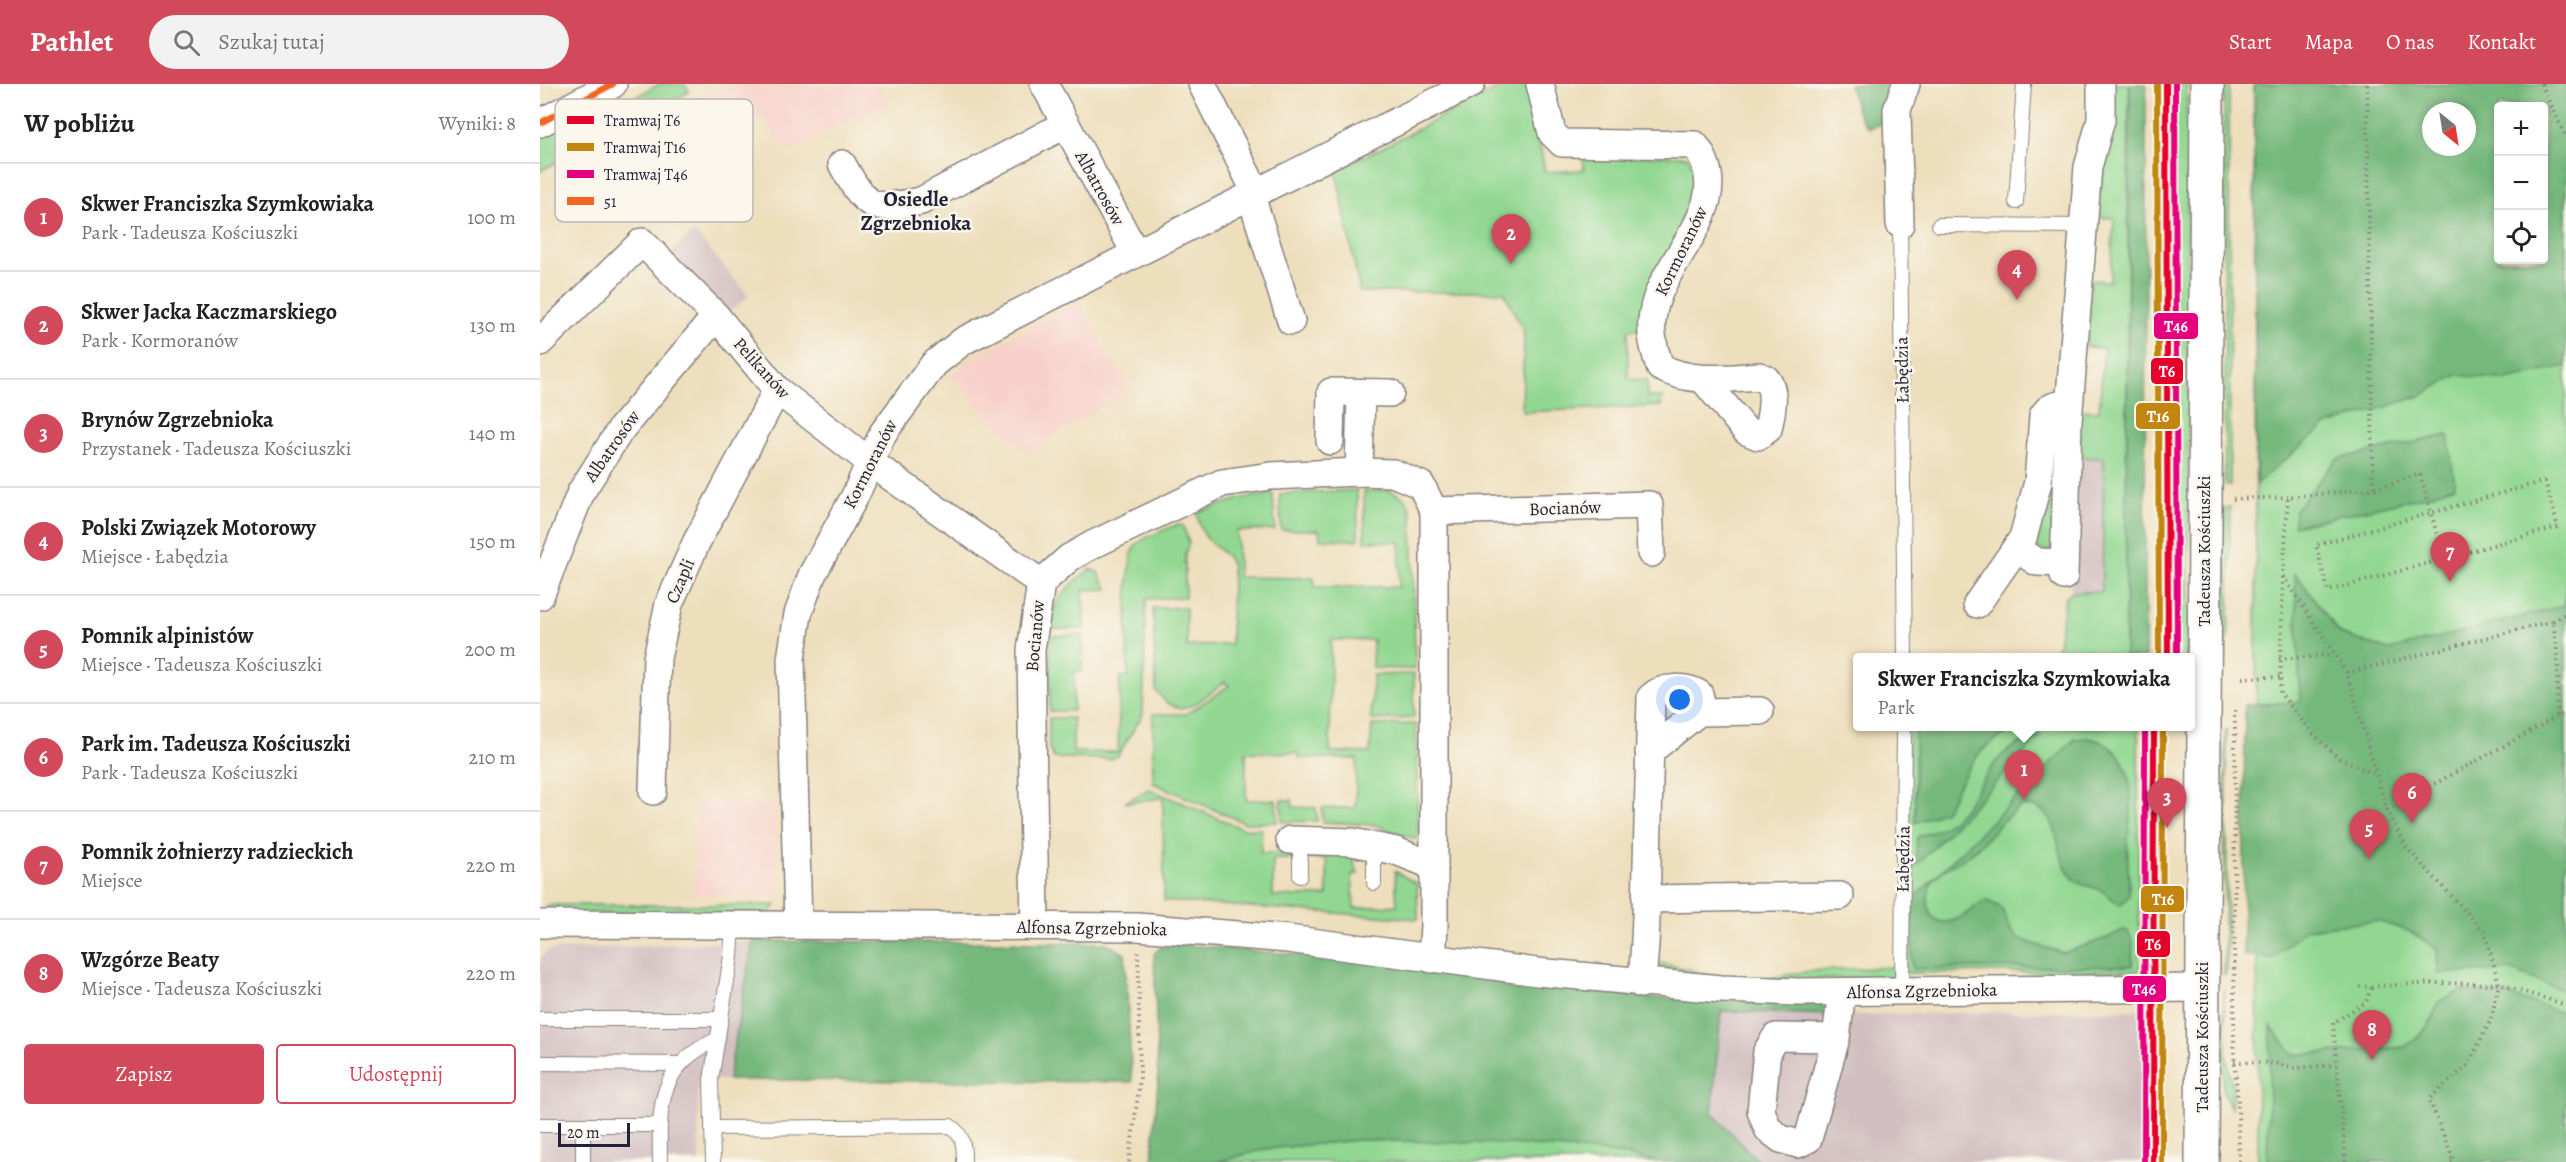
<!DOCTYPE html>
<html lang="pl">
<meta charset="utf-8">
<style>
:root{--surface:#fff;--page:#f2f2f2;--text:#222;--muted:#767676;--line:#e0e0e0;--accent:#d1495b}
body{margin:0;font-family:Alegreya,serif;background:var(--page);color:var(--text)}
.controls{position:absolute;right:18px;top:18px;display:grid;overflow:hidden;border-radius:6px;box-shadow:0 3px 9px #0003}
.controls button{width:54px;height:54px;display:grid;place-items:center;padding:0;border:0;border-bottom:2px solid var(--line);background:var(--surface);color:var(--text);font:30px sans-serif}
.compass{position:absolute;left:1882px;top:18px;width:54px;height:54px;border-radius:50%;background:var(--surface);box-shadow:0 3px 9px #0003;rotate:150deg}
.scale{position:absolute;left:18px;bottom:15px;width:72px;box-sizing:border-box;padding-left:6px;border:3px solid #22223b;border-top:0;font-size:16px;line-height:21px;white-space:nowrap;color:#22223b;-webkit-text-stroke:4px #fbf7ec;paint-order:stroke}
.you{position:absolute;left:1140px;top:616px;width:21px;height:21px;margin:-15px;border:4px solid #fff;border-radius:50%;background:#1a73e8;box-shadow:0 0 0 9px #1a73e833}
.badge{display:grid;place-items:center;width:39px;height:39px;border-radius:50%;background:var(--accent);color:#fff;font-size:20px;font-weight:700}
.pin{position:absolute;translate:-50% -50px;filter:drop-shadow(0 2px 3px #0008)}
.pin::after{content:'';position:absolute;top:32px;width:21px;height:18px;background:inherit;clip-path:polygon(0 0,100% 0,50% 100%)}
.popup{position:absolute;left:1313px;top:569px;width:342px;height:78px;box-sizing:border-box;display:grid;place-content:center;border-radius:6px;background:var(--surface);filter:drop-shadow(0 2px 4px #0005);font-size:20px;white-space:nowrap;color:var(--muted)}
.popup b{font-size:22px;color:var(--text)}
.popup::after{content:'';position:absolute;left:50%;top:100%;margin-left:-12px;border:12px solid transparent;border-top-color:var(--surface)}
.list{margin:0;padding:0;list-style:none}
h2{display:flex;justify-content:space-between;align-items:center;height:78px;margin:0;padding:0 24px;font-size:26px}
h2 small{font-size:20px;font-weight:400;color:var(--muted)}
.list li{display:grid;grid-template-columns:39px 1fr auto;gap:18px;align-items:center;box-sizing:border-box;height:108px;padding:0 24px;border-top:2px solid var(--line)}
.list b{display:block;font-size:22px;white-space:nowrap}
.list p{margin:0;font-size:20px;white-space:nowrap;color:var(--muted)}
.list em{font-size:20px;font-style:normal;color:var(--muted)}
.actions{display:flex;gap:12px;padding:18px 24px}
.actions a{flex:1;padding:14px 0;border:2px solid var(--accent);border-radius:6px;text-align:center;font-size:21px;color:var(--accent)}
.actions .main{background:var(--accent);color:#fff}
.icon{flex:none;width:33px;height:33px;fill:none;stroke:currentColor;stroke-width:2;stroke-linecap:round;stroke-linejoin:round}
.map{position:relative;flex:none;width:2026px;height:1078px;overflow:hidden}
header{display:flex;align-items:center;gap:36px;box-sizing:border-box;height:84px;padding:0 30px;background:var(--accent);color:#fff}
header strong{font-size:28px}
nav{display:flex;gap:33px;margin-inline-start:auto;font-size:21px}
.search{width:420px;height:54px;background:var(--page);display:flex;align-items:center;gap:15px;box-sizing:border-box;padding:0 21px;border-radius:33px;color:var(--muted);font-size:22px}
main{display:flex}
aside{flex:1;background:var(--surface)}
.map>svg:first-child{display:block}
</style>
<header>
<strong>Pathlet</strong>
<div class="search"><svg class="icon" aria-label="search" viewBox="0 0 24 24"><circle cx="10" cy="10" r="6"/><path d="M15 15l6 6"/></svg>Szukaj tutaj</div>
<nav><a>Start</a><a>Mapa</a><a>O nas</a><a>Kontakt</a></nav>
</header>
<main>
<aside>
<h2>W pobliżu<small>Wyniki: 8</small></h2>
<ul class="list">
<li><span class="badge">1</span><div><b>Skwer Franciszka Szymkowiaka</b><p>Park · Tadeusza Kościuszki</p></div><em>100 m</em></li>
<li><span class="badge">2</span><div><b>Skwer Jacka Kaczmarskiego</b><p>Park · Kormoranów</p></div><em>130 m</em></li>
<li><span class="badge">3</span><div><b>Brynów Zgrzebnioka</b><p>Przystanek · Tadeusza Kościuszki</p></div><em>140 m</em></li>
<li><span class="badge">4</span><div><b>Polski Związek Motorowy</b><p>Miejsce · Łabędzia</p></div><em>150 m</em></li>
<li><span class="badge">5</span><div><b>Pomnik alpinistów</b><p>Miejsce · Tadeusza Kościuszki</p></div><em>200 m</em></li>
<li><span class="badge">6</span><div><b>Park im. Tadeusza Kościuszki</b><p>Park · Tadeusza Kościuszki</p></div><em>210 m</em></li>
<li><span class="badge">7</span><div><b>Pomnik żołnierzy radzieckich</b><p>Miejsce</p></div><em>220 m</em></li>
<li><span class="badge">8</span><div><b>Wzgórze Beaty</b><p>Miejsce · Tadeusza Kościuszki</p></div><em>220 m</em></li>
</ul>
<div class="actions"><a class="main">Zapisz</a><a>Udostępnij</a></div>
</aside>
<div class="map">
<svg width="2026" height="1078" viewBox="0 0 2026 1078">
<rect width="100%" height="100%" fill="#fbf7ec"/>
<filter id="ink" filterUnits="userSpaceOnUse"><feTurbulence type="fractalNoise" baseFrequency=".0167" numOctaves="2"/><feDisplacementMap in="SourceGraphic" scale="12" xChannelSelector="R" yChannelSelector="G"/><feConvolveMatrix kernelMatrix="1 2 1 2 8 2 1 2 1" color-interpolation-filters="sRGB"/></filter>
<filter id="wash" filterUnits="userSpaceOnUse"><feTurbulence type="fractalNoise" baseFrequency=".008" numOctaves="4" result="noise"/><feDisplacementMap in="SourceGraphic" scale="24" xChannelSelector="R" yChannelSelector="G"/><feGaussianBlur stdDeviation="1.35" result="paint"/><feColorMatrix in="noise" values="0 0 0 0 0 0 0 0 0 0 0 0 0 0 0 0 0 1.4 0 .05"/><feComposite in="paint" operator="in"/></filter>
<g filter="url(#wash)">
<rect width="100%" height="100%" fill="#eddebc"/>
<g fill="#f7d1c9">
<polygon points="186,0 338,0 346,19 246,68 225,36 156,16"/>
<polygon points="539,218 590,305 488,370 409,292 431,274"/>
<polygon points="158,719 235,721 236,812 154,811"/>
</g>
<g fill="#d2bfc1">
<polygon points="154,147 209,212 186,230 127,170"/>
<polygon points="1533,373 1564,374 1562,508 1531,508"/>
<polygon points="213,857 188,996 158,996 159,1078 0,1078 0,874 8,866"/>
<polygon points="1605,926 1605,1078 1219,1078 1172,1029 1181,927 1291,931"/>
</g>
<g fill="#91d791" stroke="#5a7c66" stroke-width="1.5" fill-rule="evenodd">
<polygon points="119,0 145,0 149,8 0,87 0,52 56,24 66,28 72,27"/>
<polygon points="966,0 988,0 1005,88 1044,86 1043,72 1147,72 1162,98 1105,246 1088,246 1088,295 1107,296 1107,313 1122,313 1121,322 982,328 984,248 964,208 820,208 796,87"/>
<polygon points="1570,0 1589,0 1585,571 1587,573 1516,574 1525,514 1531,508 1562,508 1564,374 1533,373 1541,326 1559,327 1564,264 1546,263 1551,196 1570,197 1574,134 1555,133"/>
<polygon points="1633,0 1647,0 1649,574 1635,573"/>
<polygon points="1684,0 1689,0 1690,402 1685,401"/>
<path d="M1714,0H2026V1078H1718ZM1958,22H2004V176H1958ZM1891,27H1927V63H1891Z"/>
<polygon points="1515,335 1512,466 1508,468 1493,462"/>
<polygon points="817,406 818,456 780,455 779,446 741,446 740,410"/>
<path d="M849,406L866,415L872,430L875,585L832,584L833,556H791L790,668L830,669L832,641L876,640L878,756L835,741L782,738V724H815L817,675L759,674L758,669L706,668V716H736L737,738L705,739L613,699V630H646L689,602L685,598L655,620L641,625L627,619L616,607L613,524H646L647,562L691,560L692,482C686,462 661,465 657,428L703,414L733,410L735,446L697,447L698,493L774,494L775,503H859L860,458L825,457L824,407Z"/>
<polygon points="1690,423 1689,545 1685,573 1685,424"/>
<path d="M638,440L643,442L649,459L645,470V513L606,515L603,630L578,672L571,675L514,674L509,665V634H533V668H578L580,593H588C588,571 583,473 597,460C607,451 626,446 638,440Z"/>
<path d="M550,485L558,488L568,505L543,506L544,545H509C511,518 529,501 550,485Z"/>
<polygon points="543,551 542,587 534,588 533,627 510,627 510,552"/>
<polygon points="874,590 874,634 831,636 833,591"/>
<polygon points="1369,643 1598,643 1599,887 1366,889"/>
<polygon points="1685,646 1687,646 1687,886 1684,892"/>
<polygon points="609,705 703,745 721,745 721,769 746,769 752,775 733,775 733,812 787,812 787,775 764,775 764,763 812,772 818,790 812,790 814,824 857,821 855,787 877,800 878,835 624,817 623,714 584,719"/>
<polygon points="741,716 752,716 753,723 776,724 777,737 742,738"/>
<polygon points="8,821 236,821 229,829 7,829"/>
<polygon points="1116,878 1189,895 1119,887"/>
<polygon points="1355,883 1354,894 1215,896 1271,887"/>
<polygon points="1684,903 1686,972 1693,1004 1691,1024 1683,1006"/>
<path d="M818,1056C917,1057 1020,1056 1117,1078H677L725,1065Z"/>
</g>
<g fill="#74b87b" stroke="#4b6d5b" stroke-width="1.5" fill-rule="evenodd">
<path d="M1309,0H1355C1350,22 1353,39 1329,44C1314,30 1316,17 1309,0Z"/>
<polygon points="1590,0 1606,0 1605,574 1587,573 1585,571"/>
<path d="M1714,0H2026V282L1966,296L1917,291L1880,312L1785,342L1716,400ZM1958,22H2004V176H1958ZM1891,27H1927V63H1891Z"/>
<polygon points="1908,351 1915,402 1886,412 1754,442 1755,426 1797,375"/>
<polygon points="1755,489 1800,550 1849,566 2023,522 2026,506 2026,908 1971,886 1898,890 1897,865 1871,848 1838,837 1766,845 1733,874 1703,871 1705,621 1760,618"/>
<path d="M1375,643V642L1483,643C1434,658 1428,687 1405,727L1375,739Z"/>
<path d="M1500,652L1375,783L1377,753C1390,749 1405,744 1415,734C1448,702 1445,666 1500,652Z"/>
<path d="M1549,654C1598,665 1593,716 1588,756C1586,774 1590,794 1589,812L1580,821C1573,816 1566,808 1558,805C1550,802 1542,802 1536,797C1507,771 1529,722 1483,722C1461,734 1449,755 1429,771C1419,779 1403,784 1395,794C1385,805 1383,838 1405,838C1421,837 1432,824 1445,816L1461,823L1471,846L1479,855L1523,869L1567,854L1583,846L1588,847L1593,857L1592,882L1372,885V816L1535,655Z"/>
<polygon points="213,857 566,859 585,870 592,998 188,996"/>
<polygon points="636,860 827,877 1108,914 1292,920 1291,931 1181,927 1172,1029 1219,1078 1117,1078 1084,1070 970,1060 818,1056 725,1065 677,1078 612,1078 618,997 614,870 621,863"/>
<path d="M1923,906L1968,911L2026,930V1078H1727L1731,942L1753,971L1865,963C1883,951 1892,940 1898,918Z"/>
</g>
</g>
<g filter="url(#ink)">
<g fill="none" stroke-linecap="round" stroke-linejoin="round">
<defs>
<g id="lane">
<polyline points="1476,118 1484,0"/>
<polyline points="1360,140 1365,574"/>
<polyline points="1399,141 1543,142"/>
<polyline points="760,757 760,792"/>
<polyline points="834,763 834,799"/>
<polyline points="1362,908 1364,642"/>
<polyline points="0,935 181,935"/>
<polyline points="0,979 141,980"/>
<polyline points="0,1041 120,1041"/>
<polyline points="43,1041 43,1078"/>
<path d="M172,1044L410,1042C424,1051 424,1062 424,1078"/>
<path d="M120,1078C119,1021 118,981 178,955"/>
<polyline points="173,1078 171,996 191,872 193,841"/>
</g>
<g id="street">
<polyline points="504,0 595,168"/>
<polyline points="662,0 716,109"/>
<path d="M1000,0L1012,49L1022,59L1155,61C1200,121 1122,172 1113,229C1109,248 1114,265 1120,283C1152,300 1185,294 1219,292L1226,295C1237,307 1231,331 1228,345L1218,352L1206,347L1163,295"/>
<polyline points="0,39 73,0"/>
<path d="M302,80C327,125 330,127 381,117L526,40"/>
<polyline points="711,112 751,237"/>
<polyline points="1360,140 1357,26 1366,0"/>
<polyline points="0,258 102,158 176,232 237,306 330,378 501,499"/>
<polyline points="790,357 791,308 850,309"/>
<polyline points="819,388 821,309"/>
<polyline points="894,427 1109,421 1111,469"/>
<polyline points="1476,464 1497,478 1524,479"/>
<polyline points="1524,492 1528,338 1548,83 1561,36 1561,0"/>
<polyline points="0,512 41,408 81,345 176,232"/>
<path d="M1437,520L1483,454L1498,398L1503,332C1509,321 1518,321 1529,320"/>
<polyline points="1159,628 1220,627"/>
<polyline points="113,707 117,574 129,520 156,459 237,306"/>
<polyline points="750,756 812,758 856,767 894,782"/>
<polyline points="1106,815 1300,812"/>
<polyline points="0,840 597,843 748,855 997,888 1181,905 1259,908 1662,904"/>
<polyline points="258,841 251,575 258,530 272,491 315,412 343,349 394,280 423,257 931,0"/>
<polyline points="495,842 491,566 501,499 529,474 552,461 682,399 731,392 819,388 853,389 881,401 894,427 894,842 892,875"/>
<path d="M1101,900C1107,860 1106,820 1107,780C1108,724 1110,669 1111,613C1122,602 1146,602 1159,610L1162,622L1159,628L1109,668"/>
<polyline points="1296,954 1236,953 1227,967 1221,1027 1228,1045 1241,1055 1258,1060 1268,1055 1296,954 1302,908"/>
</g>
<polyline id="secondary" points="1662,1078 1667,0"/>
</defs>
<use href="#lane" stroke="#88807c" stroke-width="16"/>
<use href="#street" stroke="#88807c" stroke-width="30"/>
<use href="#secondary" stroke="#88807c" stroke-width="36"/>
<g stroke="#88807c" stroke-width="4" stroke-dasharray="1.5 4.5" stroke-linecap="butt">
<polyline points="1827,0 1833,392 1835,405"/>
<polyline points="2001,0 2026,53"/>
<polygon points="2005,397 2018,443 1788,507 1776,461"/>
<polyline points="1693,415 1748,413"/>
<polyline points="1908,490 1880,390 1835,405 1748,413 1743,492 1807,589 1847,726 1866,763 1945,848 1959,900 1951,935 1929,980 1889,1015 1914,1077 1909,1078"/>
<polyline points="1743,493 1740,609 1776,653 1799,674 1836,691"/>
<polyline points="2013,537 2026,530"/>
<polyline points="1739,575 1793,571"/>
<polyline points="1807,589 2013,537 2018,575 2017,632"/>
<polyline points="1702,594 1740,593"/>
<polyline points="1695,626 1694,971 1698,1018 1699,1078"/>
<polyline points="1603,642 1603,655"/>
<polyline points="1847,726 2026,628"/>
<polyline points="1819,903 1899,899 1959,900 2026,921"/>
<polyline points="1694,978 1733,979 1755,984 1796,981"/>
<polyline points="589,1078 600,995 598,868"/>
<polyline points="1806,1078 1793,939 1826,918 1832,902"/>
</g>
<use href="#lane" stroke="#fff" stroke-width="14"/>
<use href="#street" stroke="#fff" stroke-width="27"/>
<use href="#secondary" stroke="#fff" stroke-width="33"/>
<defs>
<polyline id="bus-1" points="0,39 73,0"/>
</defs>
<use href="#bus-1" stroke="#fbf7ec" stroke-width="10"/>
<use href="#bus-1" stroke="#f26522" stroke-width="6"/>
<defs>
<g id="tram-1">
<polyline points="1626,0 1628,574"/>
<polyline points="1613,1078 1614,642"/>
</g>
<g id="tram-2">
<polyline points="1617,0 1619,574"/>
<polyline points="1622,1078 1623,642"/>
</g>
<g id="tram-3">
<polyline points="1635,0 1637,574"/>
<polyline points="1604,1078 1605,642"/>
</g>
</defs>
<use href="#tram-1" stroke="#fbf7ec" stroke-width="10"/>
<use href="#tram-2" stroke="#fbf7ec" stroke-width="10"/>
<use href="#tram-3" stroke="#fbf7ec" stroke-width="10"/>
<use href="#tram-1" stroke="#e4002b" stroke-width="6"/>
<use href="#tram-2" stroke="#c2850f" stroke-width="6"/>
<use href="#tram-3" stroke="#e5007d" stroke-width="6"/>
</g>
</g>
<g text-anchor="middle" stroke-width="5" stroke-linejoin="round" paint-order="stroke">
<g font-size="18" fill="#22223b" stroke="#fbf7ec">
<text transform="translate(560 104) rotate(61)" y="6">Albatrosów</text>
<text transform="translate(1141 167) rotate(-64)" y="6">Kormoranów</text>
<text transform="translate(222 284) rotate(48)" y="6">Pelikanów</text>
<text transform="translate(1362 286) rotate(-91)" y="6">Łabędzia</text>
<text transform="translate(72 362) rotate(-55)" y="6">Albatrosów</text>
<text transform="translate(330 380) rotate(-63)" y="6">Kormoranów</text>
<text transform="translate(1025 424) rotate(-2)" y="6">Bocianów</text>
<text transform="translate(1664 467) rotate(-90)" y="6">Tadeusza Kościuszki</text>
<text transform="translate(140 497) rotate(-67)" y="6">Czapli</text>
<text transform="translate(495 552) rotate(-85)" y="6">Bocianów</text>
<text transform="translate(1363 775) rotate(-89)" y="6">Łabędzia</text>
<text transform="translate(552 844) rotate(1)" y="6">Alfonsa Zgrzebnioka</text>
<text transform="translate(1382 907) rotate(-1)" y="6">Alfonsa Zgrzebnioka</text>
<text transform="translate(1662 953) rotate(-90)" y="6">Tadeusza Kościuszki</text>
</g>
<g font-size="21" font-weight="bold" fill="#22223b" stroke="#fbf7ec">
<text x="376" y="122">Osiedle<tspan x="376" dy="24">Zgrzebnioka</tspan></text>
</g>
</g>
<rect x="15" y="15" width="198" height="123" rx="9" fill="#fbf7ec" stroke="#bab7b7" stroke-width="1.5"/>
<rect x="27" y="32" width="27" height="8" fill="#e4002b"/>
<rect x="27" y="59" width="27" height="8" fill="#c2850f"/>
<rect x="27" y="86" width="27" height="8" fill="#e5007d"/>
<rect x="27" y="113" width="27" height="8" fill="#f26522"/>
<g font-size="16" fill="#22223b">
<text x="64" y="42">Tramwaj T6</text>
<text x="64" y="69">Tramwaj T16</text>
<text x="64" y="96">Tramwaj T46</text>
<text x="64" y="123">51</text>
</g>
<g stroke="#fbf7ec" stroke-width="2">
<rect x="1613" y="228" width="46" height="28" rx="6" fill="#e5007d"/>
<rect x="1610" y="273" width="34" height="28" rx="6" fill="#e4002b"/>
<rect x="1595" y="318" width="46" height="28" rx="6" fill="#c2850f"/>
<rect x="1600" y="801" width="45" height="28" rx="6" fill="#c2850f"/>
<rect x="1596" y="846" width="35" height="28" rx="6" fill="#e4002b"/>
<rect x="1582" y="891" width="45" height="28" rx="6" fill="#e5007d"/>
</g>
<g font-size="16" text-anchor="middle" font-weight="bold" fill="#fff">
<text x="1636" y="248">T46</text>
<text x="1627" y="293">T6</text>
<text x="1618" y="338">T16</text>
<text x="1623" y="821">T16</text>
<text x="1613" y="866">T6</text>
<text x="1604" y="911">T46</text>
</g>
</svg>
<div class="controls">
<button>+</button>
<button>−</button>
<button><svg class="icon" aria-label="locate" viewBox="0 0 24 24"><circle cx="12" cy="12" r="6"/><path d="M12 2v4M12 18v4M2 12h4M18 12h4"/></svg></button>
</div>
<svg class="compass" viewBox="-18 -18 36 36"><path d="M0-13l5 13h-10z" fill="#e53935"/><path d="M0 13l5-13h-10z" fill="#767676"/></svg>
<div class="scale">20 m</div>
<div class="you"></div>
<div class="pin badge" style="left:1484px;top:716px">1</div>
<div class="popup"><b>Skwer Franciszka Szymkowiaka</b>Park</div>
<div class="pin badge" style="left:971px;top:180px">2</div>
<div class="pin badge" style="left:1627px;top:744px">3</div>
<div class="pin badge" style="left:1477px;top:216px">4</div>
<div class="pin badge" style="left:1829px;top:775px">5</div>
<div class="pin badge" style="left:1872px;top:739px">6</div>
<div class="pin badge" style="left:1910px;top:498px">7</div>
<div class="pin badge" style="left:1832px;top:976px">8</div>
</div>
</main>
